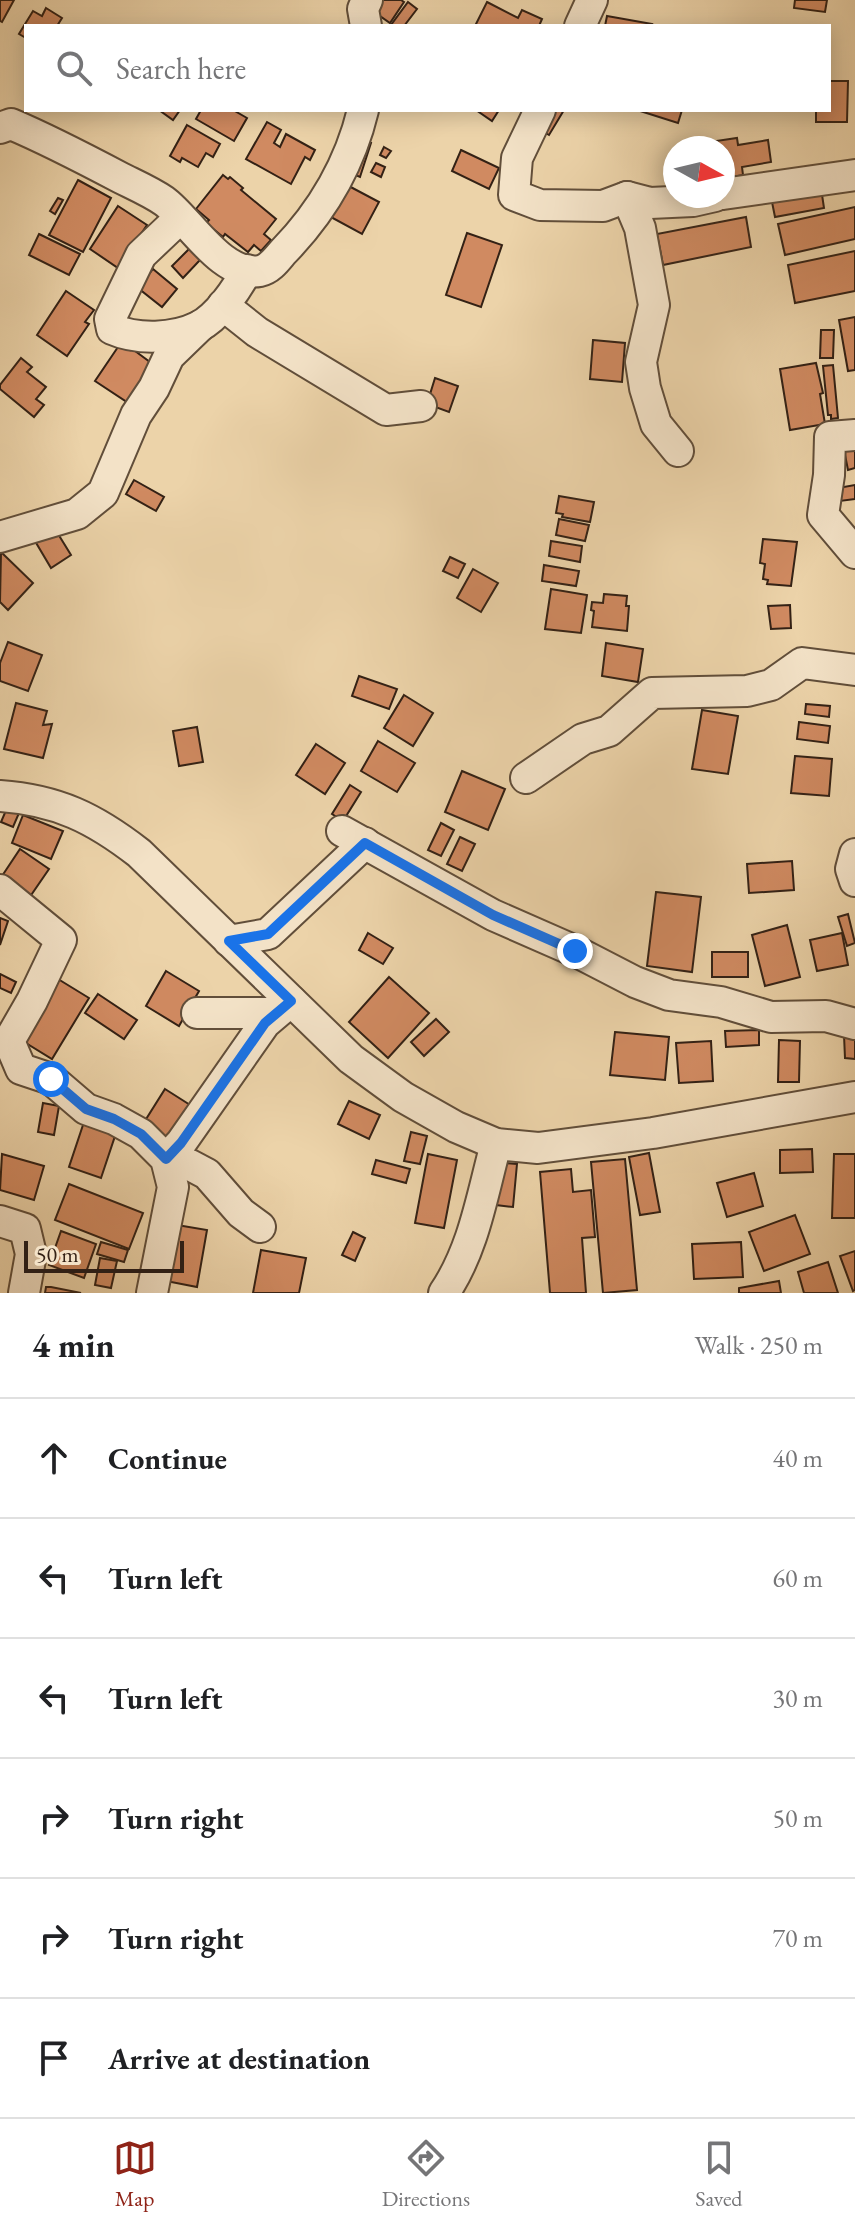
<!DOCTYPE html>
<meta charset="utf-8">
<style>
:root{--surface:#fff;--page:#f6f6f6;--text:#202124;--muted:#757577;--line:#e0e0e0;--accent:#8f2418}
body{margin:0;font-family:"EB Garamond",serif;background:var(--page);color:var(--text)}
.compass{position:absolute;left:663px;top:136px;width:72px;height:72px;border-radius:50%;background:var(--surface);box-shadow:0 4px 20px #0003;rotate:98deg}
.scale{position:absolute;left:24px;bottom:20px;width:160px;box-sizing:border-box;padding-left:8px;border:4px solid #332115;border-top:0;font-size:22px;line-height:28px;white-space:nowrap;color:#332115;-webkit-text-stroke:6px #f3e2c7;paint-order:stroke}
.stop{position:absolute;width:24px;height:24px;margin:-18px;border:6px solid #1a73e8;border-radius:50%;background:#fff}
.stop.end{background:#1a73e8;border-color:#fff;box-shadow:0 2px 8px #0008}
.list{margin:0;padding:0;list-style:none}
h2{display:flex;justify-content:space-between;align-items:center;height:104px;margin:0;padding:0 32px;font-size:34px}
h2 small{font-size:26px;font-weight:400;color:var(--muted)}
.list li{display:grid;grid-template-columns:52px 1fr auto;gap:24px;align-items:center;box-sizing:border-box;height:120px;padding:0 32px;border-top:2px solid var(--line)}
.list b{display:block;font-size:30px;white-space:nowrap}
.list em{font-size:26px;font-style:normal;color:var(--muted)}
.icon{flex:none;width:44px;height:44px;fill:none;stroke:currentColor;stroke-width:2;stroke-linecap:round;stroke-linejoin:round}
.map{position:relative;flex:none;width:855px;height:1293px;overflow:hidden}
.search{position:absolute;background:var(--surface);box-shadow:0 4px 20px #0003;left:24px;right:24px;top:24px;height:88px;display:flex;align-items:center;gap:20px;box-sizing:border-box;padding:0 28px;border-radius:0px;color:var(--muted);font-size:30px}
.sheet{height:824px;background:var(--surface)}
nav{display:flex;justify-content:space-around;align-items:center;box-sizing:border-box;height:112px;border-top:2px solid var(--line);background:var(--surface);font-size:22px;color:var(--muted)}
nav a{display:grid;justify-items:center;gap:4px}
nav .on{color:var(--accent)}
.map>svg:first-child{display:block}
</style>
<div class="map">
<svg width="855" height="1293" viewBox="0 0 855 1293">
<rect width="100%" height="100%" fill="#ecd3a9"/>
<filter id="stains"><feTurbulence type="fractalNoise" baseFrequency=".0025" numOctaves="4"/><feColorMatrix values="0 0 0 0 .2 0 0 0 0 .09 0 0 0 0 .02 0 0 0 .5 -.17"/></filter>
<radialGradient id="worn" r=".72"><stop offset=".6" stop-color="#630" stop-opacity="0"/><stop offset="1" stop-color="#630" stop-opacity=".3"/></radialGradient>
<g fill="#d08a61" stroke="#332115" stroke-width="2">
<polygon points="0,0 14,0 2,22 0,21"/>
<polygon points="377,0 401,0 404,2 390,23 370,9"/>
<polygon points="795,0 827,0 825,12 794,8"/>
<polygon points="408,2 417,9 404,26 393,26 391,25"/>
<polygon points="487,2 518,18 522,10 542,19 539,26 475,26"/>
<polygon points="46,8 62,18 57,26 26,26 26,38 19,34 33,11 42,16"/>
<polygon points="607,16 652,24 651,26 605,26"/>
<polygon points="829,81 848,81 847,122 816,122 816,110 829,110"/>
<polygon points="159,110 180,110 173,120"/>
<polygon points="201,110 233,110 247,118 234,141 196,119"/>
<polygon points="476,110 499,110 492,121"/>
<polygon points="547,110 564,110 549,135 537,128"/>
<polygon points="637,110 682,110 678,123"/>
<polygon points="267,122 281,130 274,143 280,147 286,134 315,150 310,160 305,157 291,184 246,159"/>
<polygon points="187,125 220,144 213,157 206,153 198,167 182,158 180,162 170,156"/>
<polygon points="737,138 738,145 768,140 771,162 742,167 743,175 723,179 723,148 717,148 716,141"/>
<polygon points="359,139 371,143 360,177 348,172"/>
<polygon points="384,147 391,151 386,158 380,155"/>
<polygon points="461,150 499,168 489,189 452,171"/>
<polygon points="376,163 385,167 381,177 371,172"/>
<polygon points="223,175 228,179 230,177 243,188 241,190 276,219 264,234 271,240 261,251 254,245 248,252 225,234 223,237 206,223 209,220 196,209"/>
<polygon points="78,180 111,198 83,252 49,235"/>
<polygon points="345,184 379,202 362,234 329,216"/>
<polygon points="821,188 824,208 775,217 771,197"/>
<polygon points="58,198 63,200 55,214 50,211"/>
<polygon points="118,206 147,225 118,268 90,249"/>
<polygon points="855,207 855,239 785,255 778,224"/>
<polygon points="746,217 751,247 663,265 657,234"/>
<polygon points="467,233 502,245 481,307 446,295"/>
<polygon points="39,234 80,254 69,275 29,255"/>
<polygon points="189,249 200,260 183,278 172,266"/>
<polygon points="855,251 855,291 795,303 788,265"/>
<polygon points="153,269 177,289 162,307 138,288"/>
<polygon points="66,291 94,310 85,322 89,324 67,356 37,335"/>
<polygon points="855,317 855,370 848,371 839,320"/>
<polygon points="821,330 834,330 833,358 820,358"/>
<polygon points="593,340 625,343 622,382 590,379"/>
<polygon points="120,344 130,350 131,348 158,368 133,406 95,381"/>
<polygon points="21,358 32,367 27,372 46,387 36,399 44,405 34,417 0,389 0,385"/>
<polygon points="816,363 823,393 820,394 825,424 790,430 780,369"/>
<polygon points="833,365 838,418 831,419 831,415 828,415 823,366"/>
<polygon points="435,378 458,386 449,412 427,404"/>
<polygon points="855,443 855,468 848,470 843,445"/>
<polygon points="134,480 164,497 156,511 126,494"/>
<polygon points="855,485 855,499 840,501 838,488"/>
<polygon points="559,496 594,502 590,522 562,517 563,514 556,513"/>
<polygon points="559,519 589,525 585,541 556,535"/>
<polygon points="55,529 71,555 51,568 35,541"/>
<polygon points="763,539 797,542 791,586 767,584 768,580 763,579 765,564 760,563"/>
<polygon points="551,541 582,546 580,562 549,556"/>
<polygon points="1,552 33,583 8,610 0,602"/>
<polygon points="450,557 465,564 458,578 443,571"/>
<polygon points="544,565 579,571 576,586 542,581"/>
<polygon points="473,569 498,583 481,612 457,598"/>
<polygon points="551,589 587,595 581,633 545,629"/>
<polygon points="604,594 627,596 626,606 629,606 627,631 592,627 594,611 591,610 592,602 603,603"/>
<polygon points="790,605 791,628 771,629 768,606"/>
<polygon points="8,642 42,655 28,691 0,681 0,663"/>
<polygon points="606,643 643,649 638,682 602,676"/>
<polygon points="359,676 397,689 389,709 352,696"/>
<polygon points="404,695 433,713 413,746 384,728"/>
<polygon points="16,703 47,711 43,725 52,724 43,758 4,749"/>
<polygon points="806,704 830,706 829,717 805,714"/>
<polygon points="702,710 738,716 728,774 692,769"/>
<polygon points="799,722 830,726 828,743 797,739"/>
<polygon points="197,727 203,762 179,766 173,731"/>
<polygon points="378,741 415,763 397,792 361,771"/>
<polygon points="316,744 345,763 325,794 296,775"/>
<polygon points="795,756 832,759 829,796 791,793"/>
<polygon points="462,771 505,789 488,830 445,812"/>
<polygon points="350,785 361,792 343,821 332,814"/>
<polygon points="7,808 19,813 13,827 1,822"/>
<polygon points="23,815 63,831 51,859 12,843"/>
<polygon points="441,823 454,830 441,856 428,850"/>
<polygon points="460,837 475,844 462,871 447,864"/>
<polygon points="20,849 49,869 27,901 0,879"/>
<polygon points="792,861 794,890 749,893 747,864"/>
<polygon points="656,892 701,897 692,972 647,966"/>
<polygon points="848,914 855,943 847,946 838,917"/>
<polygon points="0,918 8,921 0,945"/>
<polygon points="787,925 800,977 765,986 752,935"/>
<polygon points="368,933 393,948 383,964 359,950"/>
<polygon points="842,933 848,965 817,971 810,940"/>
<rect x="712" y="952" width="36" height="25"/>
<polygon points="166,971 199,991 179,1026 146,1006"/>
<polygon points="0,974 16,982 11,993 0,988"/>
<polygon points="389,977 429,1013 388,1058 349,1022"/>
<polygon points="58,979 89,998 52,1059 21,1040"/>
<polygon points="98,994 137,1020 124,1039 85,1013"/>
<polygon points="436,1019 449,1032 424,1056 411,1042"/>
<polygon points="759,1030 759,1045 726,1047 725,1031"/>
<polygon points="615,1032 669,1037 665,1080 610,1075"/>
<polygon points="844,1035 855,1035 855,1059 845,1058"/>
<polygon points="779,1040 800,1041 799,1082 778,1082"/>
<polygon points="711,1041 713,1081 679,1083 676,1043"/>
<polygon points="165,1089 198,1110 176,1145 143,1124"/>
<polygon points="349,1101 380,1115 369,1139 338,1124"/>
<polygon points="43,1103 59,1106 54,1135 38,1132"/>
<polygon points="84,1122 116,1133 101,1178 69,1167"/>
<polygon points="411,1132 427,1136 420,1164 404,1161"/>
<polygon points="812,1149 813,1172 780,1173 780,1150"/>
<polygon points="649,1153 660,1212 640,1215 629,1157"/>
<polygon points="2,1154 44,1166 34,1200 0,1190"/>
<polygon points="428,1154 457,1160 444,1228 415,1223"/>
<polygon points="834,1154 855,1154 855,1218 832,1218"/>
<polygon points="625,1159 637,1290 603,1293 591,1162"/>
<polygon points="376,1160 410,1169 406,1183 372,1174"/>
<polygon points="492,1162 517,1164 513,1207 488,1204"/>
<polygon points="571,1169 573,1192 591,1190 595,1237 582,1238 586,1293 550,1293 540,1172"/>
<polygon points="754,1173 763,1206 727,1217 717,1183"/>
<polygon points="69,1184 143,1213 129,1249 55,1220"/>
<polygon points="795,1215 810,1254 764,1271 749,1232"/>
<polygon points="177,1225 207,1230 197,1287 166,1281"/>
<polygon points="61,1231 96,1244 84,1278 49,1265"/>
<polygon points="353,1232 365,1238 355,1261 342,1255"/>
<polygon points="101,1242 128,1250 124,1262 97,1254"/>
<polygon points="741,1242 743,1277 694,1279 692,1244"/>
<polygon points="261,1250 306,1258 299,1293 253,1293"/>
<polygon points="855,1251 855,1290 853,1291 840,1256"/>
<polygon points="100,1258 117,1261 111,1288 95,1285"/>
<polygon points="828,1262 838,1293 804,1293 798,1272"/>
<polygon points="779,1281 781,1293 739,1293 739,1288"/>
<polygon points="46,1287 51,1287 81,1293 45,1293"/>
</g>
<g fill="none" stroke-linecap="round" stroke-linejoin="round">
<defs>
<g id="minor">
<polyline points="366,26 363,9 367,0"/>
<polyline points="580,26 592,0"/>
<polyline points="540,110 517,158 514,195 540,205 603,206 627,197 650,203 693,201 715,196"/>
<path d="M0,128L11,124C49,140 85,159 121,178C135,185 151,192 164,201C189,219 222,278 260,271C270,269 277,259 283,252C322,212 350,164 363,110"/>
<polyline points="723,194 855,175"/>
<polyline points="627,197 640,228 654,305 641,362 645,388 656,424 678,451"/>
<path d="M180,218L141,255L110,319L112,329C137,340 174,339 198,327C218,317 237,289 247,270"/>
<polyline points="223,305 257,332 386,410 421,406"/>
<polyline points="855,435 830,437 829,475 823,515 855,553"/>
<polyline points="0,537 77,514 103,493 136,415 154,388 169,356 200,326"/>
<polyline points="526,778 583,739 609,731 652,693 747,691 771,685 802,663 855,670"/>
<path d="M0,796C57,800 94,818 139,853L351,1059L403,1097L456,1127L496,1144L538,1148L653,1133L855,1097"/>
<polyline points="342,831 493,915 575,951 635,982 669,995 721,1002 771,1017 826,1016 855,1024"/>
<polyline points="855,854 851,869 855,881"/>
<polyline points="0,890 61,940 32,1001 9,1041 21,1069 51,1079 86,1109 114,1119 141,1134 166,1159 173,1187 152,1293"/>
<polyline points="229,941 268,934 365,843"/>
<polyline points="197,1013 276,1013"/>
<polyline points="0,1221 25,1229 31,1254 24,1293"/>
<polyline points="260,1227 241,1213 207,1174 190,1165 166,1159 181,1143 265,1023 291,1001"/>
<path d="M444,1293C474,1249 482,1195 496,1144"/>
</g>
</defs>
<use href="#minor" stroke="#614e3a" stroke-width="34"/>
<use href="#minor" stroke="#f3e2c7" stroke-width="30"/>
</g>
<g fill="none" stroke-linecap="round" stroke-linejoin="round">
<polyline stroke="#1a73e8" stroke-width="10" points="51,1079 86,1109 114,1119 141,1134 166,1159 181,1143 265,1023 291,1001 229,941 268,934 365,843 493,915 575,951"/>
</g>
<rect width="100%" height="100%" filter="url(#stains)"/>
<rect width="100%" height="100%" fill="url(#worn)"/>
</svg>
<svg class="compass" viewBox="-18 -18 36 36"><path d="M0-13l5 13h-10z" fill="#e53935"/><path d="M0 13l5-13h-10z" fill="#757577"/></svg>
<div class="scale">50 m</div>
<div class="stop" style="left:51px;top:1079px"></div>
<div class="stop end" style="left:575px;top:951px"></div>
<div class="search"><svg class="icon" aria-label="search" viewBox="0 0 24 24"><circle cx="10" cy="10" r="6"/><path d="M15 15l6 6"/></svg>Search here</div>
</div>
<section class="sheet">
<h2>4 min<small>Walk · 250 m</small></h2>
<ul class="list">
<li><svg class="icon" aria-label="ahead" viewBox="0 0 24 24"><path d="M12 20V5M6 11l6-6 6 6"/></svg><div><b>Continue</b></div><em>40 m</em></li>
<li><svg class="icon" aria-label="left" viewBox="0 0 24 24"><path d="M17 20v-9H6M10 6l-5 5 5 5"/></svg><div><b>Turn left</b></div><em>60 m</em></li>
<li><svg class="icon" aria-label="left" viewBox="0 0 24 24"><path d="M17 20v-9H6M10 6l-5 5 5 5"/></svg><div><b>Turn left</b></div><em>30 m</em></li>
<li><svg class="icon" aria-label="right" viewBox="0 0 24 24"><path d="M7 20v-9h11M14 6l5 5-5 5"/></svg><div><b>Turn right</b></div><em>50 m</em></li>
<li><svg class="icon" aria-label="right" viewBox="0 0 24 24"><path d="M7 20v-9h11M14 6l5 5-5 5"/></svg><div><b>Turn right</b></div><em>70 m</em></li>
<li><svg class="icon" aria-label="arrive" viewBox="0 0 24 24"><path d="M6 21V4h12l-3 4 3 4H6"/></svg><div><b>Arrive at destination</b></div></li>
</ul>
</section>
<nav>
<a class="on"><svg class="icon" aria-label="map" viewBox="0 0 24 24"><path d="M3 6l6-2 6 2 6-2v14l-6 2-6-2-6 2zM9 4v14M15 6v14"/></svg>Map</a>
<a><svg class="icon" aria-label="directions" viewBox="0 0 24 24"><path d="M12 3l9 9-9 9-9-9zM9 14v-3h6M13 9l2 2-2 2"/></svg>Directions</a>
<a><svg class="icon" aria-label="saved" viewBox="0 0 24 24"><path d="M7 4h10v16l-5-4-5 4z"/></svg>Saved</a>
</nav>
